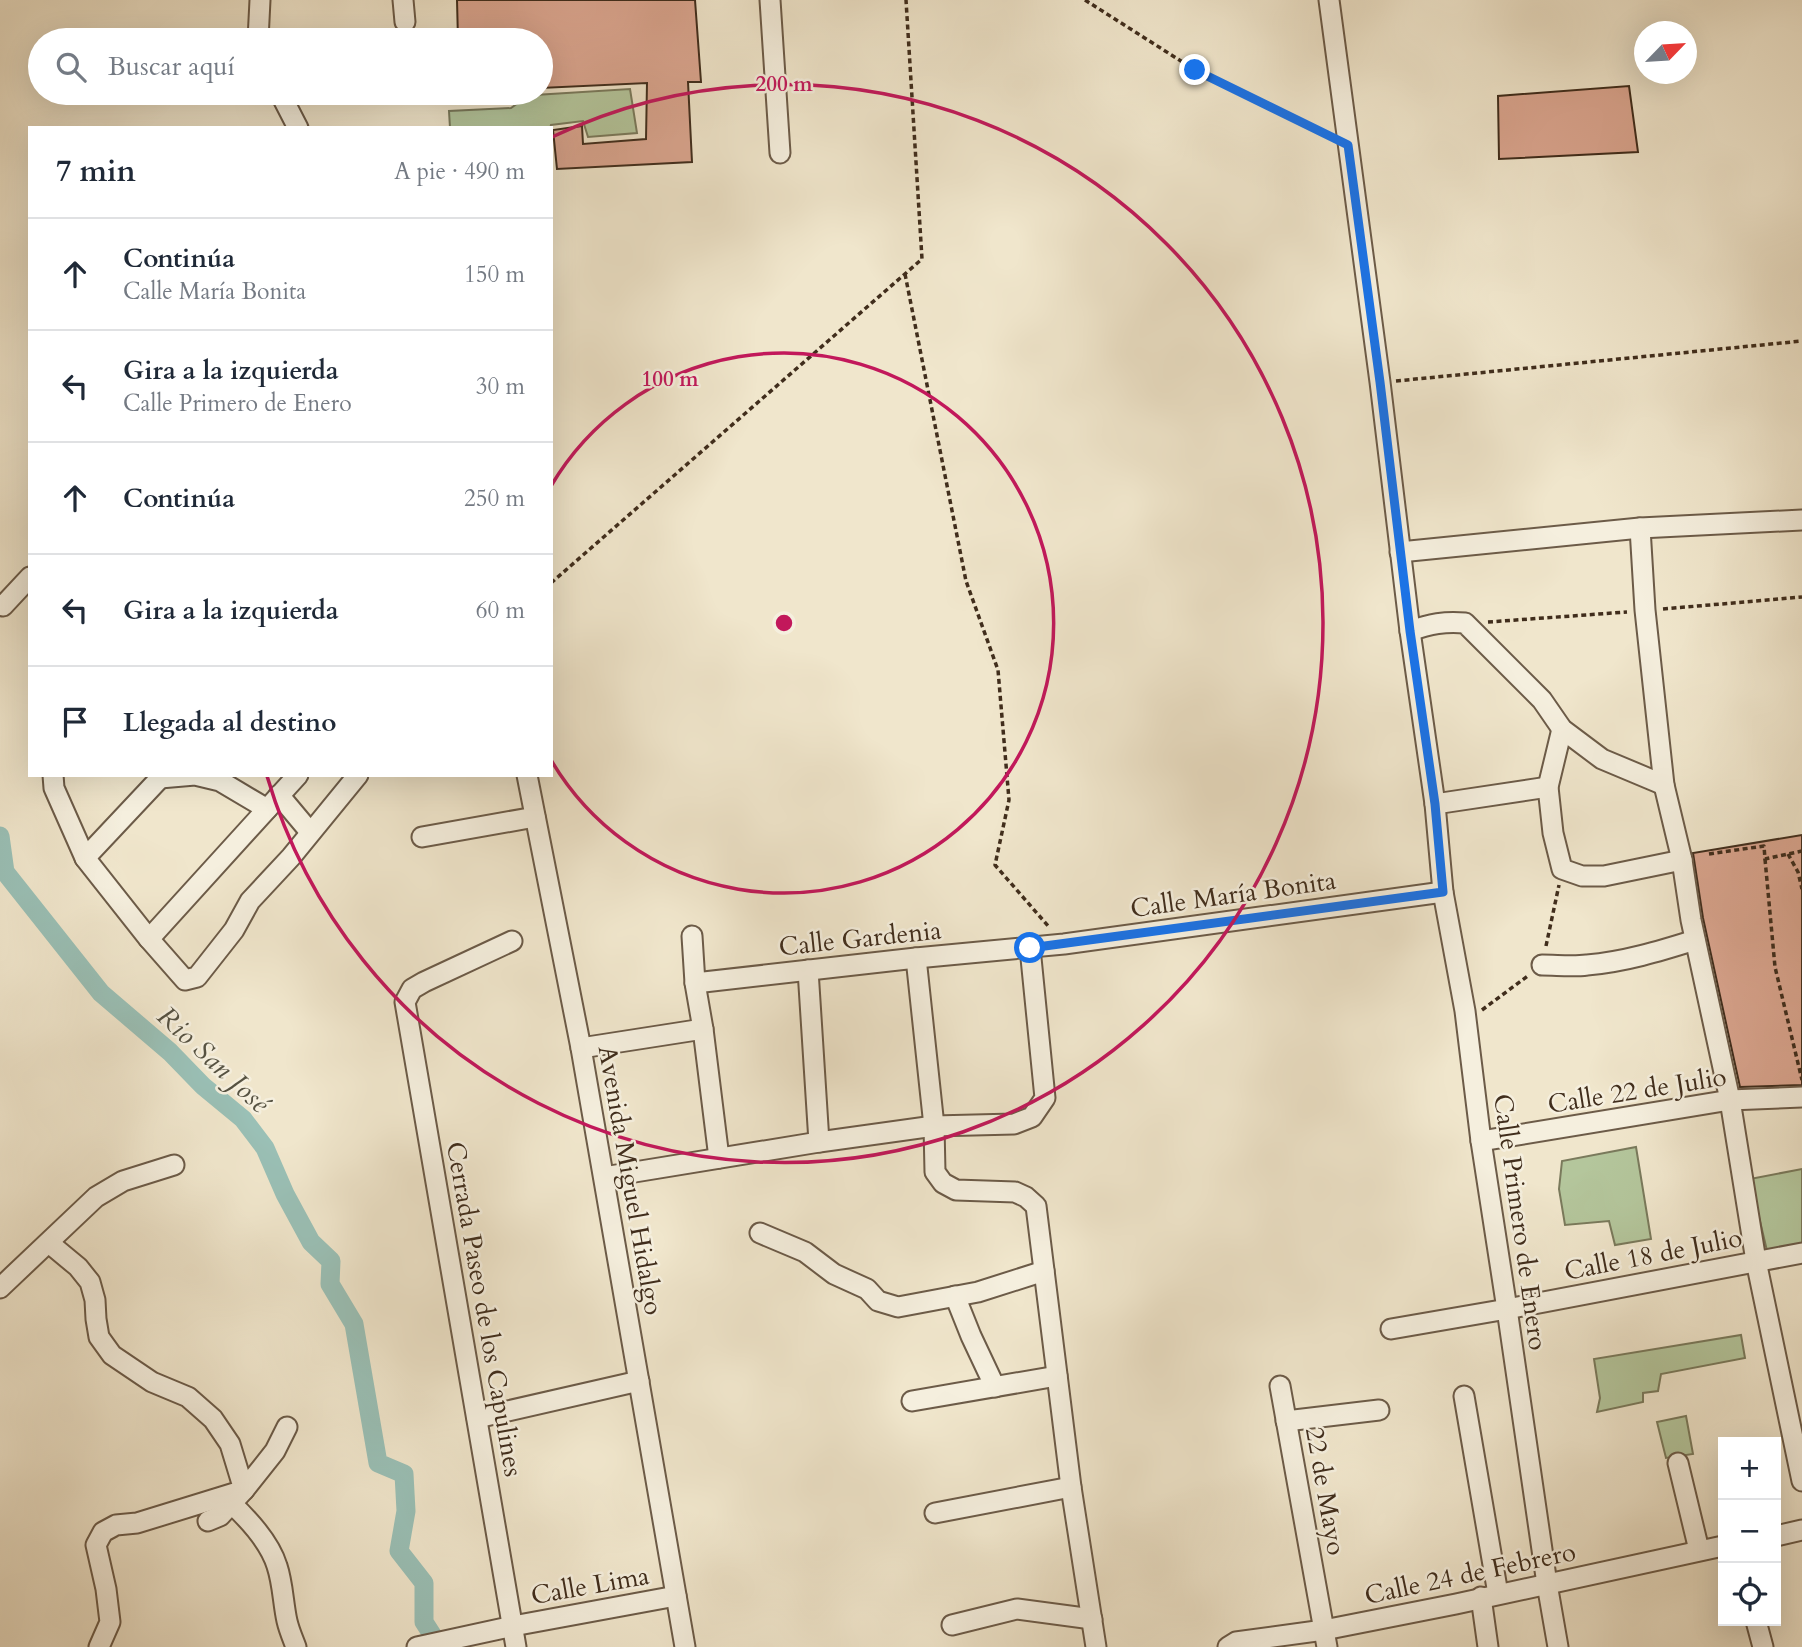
<!DOCTYPE html>
<html lang="es">
<meta charset="utf-8">
<style>
:root{--surface:#fff;--page:#f2f2f3;--text:#1f2937;--muted:#747a83;--line:#e0e1e3}
body{margin:0;font-family:Cardo,serif;background:var(--page);color:var(--text)}
.controls{position:absolute;right:21px;bottom:21px;display:grid;overflow:hidden;border-radius:0px;box-shadow:0 7px 28px #0002}
.controls button{width:63px;height:63px;display:grid;place-items:center;padding:0;border:0;border-bottom:2px solid var(--line);background:var(--surface);color:var(--text);font:35px sans-serif}
.compass{position:absolute;left:1634px;top:21px;width:63px;height:63px;border-radius:50%;background:var(--surface);box-shadow:0 7px 28px #0002;rotate:65deg}
.stop{position:absolute;width:21px;height:21px;margin:-16px;border:5px solid #1a73e8;border-radius:50%;background:#fff}
.stop.end{background:#1a73e8;border-color:#fff;box-shadow:0 2px 7px #0008}
.list{margin:0;padding:0;list-style:none}
h2{display:flex;justify-content:space-between;align-items:center;height:91px;margin:0;padding:0 28px;font-size:30px}
h2 small{font-size:23px;font-weight:400;color:var(--muted)}
.list li{display:grid;grid-template-columns:46px 1fr auto;gap:21px;align-items:center;box-sizing:border-box;height:112px;padding:0 28px;border-top:2px solid var(--line)}
.list b{display:block;font-size:26px;white-space:nowrap}
.list p{margin:0;font-size:23px;white-space:nowrap;color:var(--muted)}
.list em{font-size:23px;font-style:normal;color:var(--muted)}
.icon{flex:none;width:38px;height:38px;fill:none;stroke:currentColor;stroke-width:2;stroke-linecap:round;stroke-linejoin:round}
.map{position:relative;flex:none;width:1802px;height:1647px;overflow:hidden}
.search{position:absolute;background:var(--surface);box-shadow:0 7px 28px #0002;left:28px;top:28px;width:525px;height:77px;display:flex;align-items:center;gap:18px;box-sizing:border-box;padding:0 24px;border-radius:38px;color:var(--muted);font-size:26px}
.panel{position:absolute;background:var(--surface);box-shadow:0 7px 28px #0002;left:28px;top:126px;width:525px;height:651px;border-radius:0px}
.map>svg:first-child{display:block}
</style>
<div class="map">
<svg width="1802" height="1647" viewBox="0 0 1802 1647">
<rect width="100%" height="100%" fill="#f0e6cc"/>
<filter id="stains"><feTurbulence type="fractalNoise" baseFrequency=".00286" numOctaves="4"/><feColorMatrix values="0 0 0 0 .2 0 0 0 0 .09 0 0 0 0 .02 0 0 0 .5 -.17"/></filter>
<radialGradient id="worn" r=".72"><stop offset=".6" stop-color="#630" stop-opacity="0"/><stop offset="1" stop-color="#630" stop-opacity=".3"/></radialGradient>
<g fill="#b4c69c" stroke="#7a7a5c" stroke-width="2">
<polygon points="630,89 637,133 588,137 583,121 551,125 550,128 450,128 449,111 511,108 518,103 519,96"/>
<polygon points="1636,1147 1651,1239 1615,1245 1609,1221 1565,1225 1559,1189 1562,1161"/>
<polygon points="1802,1169 1802,1250 1768,1255 1750,1179"/>
<polygon points="1741,1335 1745,1358 1661,1374 1658,1391 1643,1393 1643,1402 1597,1412 1600,1398 1594,1359"/>
<polygon points="1686,1416 1693,1454 1666,1458 1657,1422"/>
</g>
<g fill="none" stroke-linecap="round" stroke-linejoin="round">
<polyline stroke="#9ac0b6" stroke-width="19" points="0,836 5,872 101,993 170,1052 203,1086 243,1119 265,1148 285,1194 311,1242 331,1261 330,1284 354,1324 378,1463 404,1474 406,1511 399,1551 424,1583 424,1622 440,1647"/>
</g>
<g fill="#daa58f" stroke="#402d1c" stroke-width="2">
<polygon points="457,0 695,0 701,82 688,82 692,162 557,169 553,130 582,126 583,144 646,139 647,83 541,88 541,40 458,40"/>
<polygon points="1629,86 1638,152 1499,159 1498,96"/>
<polygon points="1802,835 1802,1085 1740,1087 1703,918 1693,853"/>
</g>
<g fill="none" stroke-linecap="round" stroke-linejoin="round">
<defs>
<g id="minor">
<polyline points="403,0 405,22"/>
<polyline points="770,0 780,153"/>
<polyline points="1329,0 1380,382 1410,631 1435,804 1443,892 1465,1011 1481,1141 1507,1309 1547,1584 1558,1647"/>
<polyline points="258,40 260,0"/>
<polyline points="280,93 298,128"/>
<polyline points="1640,528 1645,610 1664,785 1682,860 1691,920 1730,1100 1756,1261 1802,1481"/>
<polyline points="1400,552 1640,528 1802,520"/>
<polyline points="3,606 30,577"/>
<path d="M1410,631C1430,624 1445,621 1465,623L1542,700L1562,729L1602,759L1664,785"/>
<polyline points="1562,729 1548,787 1553,833 1562,869 1582,876 1604,876 1682,860"/>
<polyline points="53,775 54,788 85,858 149,939 185,980 197,977 234,930 250,901 291,857 358,775"/>
<polyline points="527,775 581,1048 685,1647"/>
<polyline points="160,778 195,775 220,781 267,809"/>
<polyline points="279,795 310,832"/>
<polyline points="1435,804 1548,787"/>
<polyline points="422,837 535,817"/>
<polyline points="85,858 163,775"/>
<polyline points="692,936 695,983 703,1029 719,1158"/>
<polyline points="149,939 298,775"/>
<polyline points="512,941 424,982 412,989 405,1002 516,1647"/>
<polyline points="916,958 934,1126 935,1172 943,1183 956,1190 1015,1192 1026,1197 1036,1206 1071,1487 1096,1647"/>
<path d="M1542,965C1557,965 1572,967 1587,965C1624,962 1660,951 1695,940"/>
<polyline points="808,970 819,1142"/>
<polyline points="695,983 916,958 1064,944 1443,892"/>
<polyline points="581,1048 703,1029"/>
<polyline points="1481,1141 1730,1100 1802,1097"/>
<polyline points="604,1177 819,1142 934,1126 1014,1124 1032,1117 1045,1098 1030,948"/>
<polyline points="760,1233 805,1252 834,1274 867,1289 878,1301 898,1307 978,1292 1044,1271"/>
<polyline points="49,1243 78,1267 90,1282 95,1300 96,1319 99,1337 112,1355 152,1382 188,1397 213,1419 230,1444 244,1490 137,1523 116,1525 103,1532 96,1545 106,1589 110,1622 99,1647"/>
<polyline points="0,1288 96,1197 123,1181 174,1165"/>
<polyline points="955,1296 971,1336 995,1387"/>
<polyline points="1391,1329 1507,1309 1802,1253"/>
<polyline points="1280,1386 1327,1647"/>
<polyline points="1464,1396 1498,1594"/>
<polyline points="912,1401 1057,1376"/>
<polyline points="477,1418 639,1381"/>
<polyline points="1286,1421 1379,1410"/>
<polyline points="1678,1463 1699,1550"/>
<path d="M232,1504C249,1520 270,1543 277,1566C283,1584 283,1603 287,1621C289,1630 293,1639 296,1647"/>
<polyline points="935,1513 1071,1487"/>
<polyline points="208,1521 220,1516 244,1490 275,1451 287,1427"/>
<polyline points="1776,1536 1802,1530"/>
<polyline points="1481,1597 1488,1647"/>
<polyline points="1756,1621 1763,1647"/>
<polyline points="952,1625 1017,1609 1092,1619"/>
<polyline points="417,1647 513,1626 676,1596"/>
<polyline points="1228,1647 1236,1642 1324,1630 1456,1604 1723,1546"/>
</g>
</defs>
<use href="#minor" stroke="#6c5b48" stroke-width="23"/>
<g stroke="#402d1c" stroke-width="3.5" stroke-dasharray="5 3.5" stroke-linecap="butt">
<polyline points="1085,0 1195,70 1331,136"/>
<polyline points="905,274 966,581 998,670 1009,800 995,865 1049,927"/>
<polyline points="1396,381 1802,341"/>
<polyline points="551,583 922,259 906,0"/>
<polyline points="1663,609 1802,597"/>
<polyline points="1488,622 1627,612"/>
<polyline points="1709,854 1764,846 1765,859 1802,851"/>
<polyline points="1788,854 1798,872 1802,889"/>
<polyline points="1765,859 1775,967 1802,1080"/>
<polyline points="1546,946 1559,885"/>
<polyline points="1482,1010 1529,975"/>
</g>
<use href="#minor" stroke="#f5efde" stroke-width="19"/>
</g>
<g fill="none" stroke-linecap="round" stroke-linejoin="round">
<polyline stroke="#1a73e8" stroke-width="9" points="1030,948 1443,892 1435,804 1410,631 1380,382 1348,145 1195,70"/>
</g>
<g fill="none" stroke="#c2185b" stroke-width="3.5">
<path d="M551 486A270 270 0 1 1 551 760"/>
<path d="M552 137A539 539 0 1 1 267 776"/>
</g>
<g text-anchor="middle" stroke-width="5" stroke-linejoin="round" paint-order="stroke">
<g font-size="26" fill="#402d1c" stroke="#f5efde">
<text transform="translate(1233 894) rotate(-8)" y="9">Calle María Bonita</text>
<text transform="translate(860 938) rotate(-6)" y="9">Calle Gardenia</text>
<text transform="translate(1637 1090) rotate(-9)" y="9">Calle 22 de Julio</text>
<text transform="translate(631 1180) rotate(80)" y="9">Avenida Miguel Hidalgo</text>
<text transform="translate(1521 1222) rotate(82)" y="9">Calle Primero de Enero</text>
<text transform="translate(1653 1254) rotate(-11)" y="9">Calle 18 de Julio</text>
<text transform="translate(485 1309) rotate(80)" y="9">Cerrada Paseo de los Capulines</text>
<text transform="translate(1326 1491) rotate(80)" y="9">22 de Mayo</text>
<text transform="translate(1470 1573) rotate(-12)" y="9">Calle 24 de Febrero</text>
<text transform="translate(590 1585) rotate(-10)" y="9">Calle Lima</text>
</g>
<g font-size="28" font-style="italic" fill="#565242" stroke="#f5efde">
<text transform="translate(214 1059) rotate(43)" y="10">Rio San José</text>
</g>
</g>
<circle cx="784" cy="623" r="10" fill="#c2185b" stroke="#f5efde" stroke-width="3.5"/>
<g font-size="21" text-anchor="middle" font-weight="bold" fill="#c2185b" stroke="#f5efde" stroke-width="5" stroke-linejoin="round" paint-order="stroke">
<text x="784" y="91">200 m</text>
<text x="670" y="386">100 m</text>
</g>
<rect width="100%" height="100%" filter="url(#stains)"/>
<rect width="100%" height="100%" fill="url(#worn)"/>
</svg>
<div class="controls">
<button>+</button>
<button>−</button>
<button><svg class="icon" aria-label="locate" viewBox="0 0 24 24"><circle cx="12" cy="12" r="6"/><path d="M12 2v4M12 18v4M2 12h4M18 12h4"/></svg></button>
</div>
<svg class="compass" viewBox="-18 -18 36 36"><path d="M0-13l5 13h-10z" fill="#e53935"/><path d="M0 13l5-13h-10z" fill="#747a83"/></svg>
<div class="stop" style="left:1030px;top:948px"></div>
<div class="stop end" style="left:1195px;top:70px"></div>
<div class="search"><svg class="icon" aria-label="search" viewBox="0 0 24 24"><circle cx="10" cy="10" r="6"/><path d="M15 15l6 6"/></svg>Buscar aquí</div>
<section class="panel">
<h2>7 min<small>A pie · 490 m</small></h2>
<ul class="list">
<li><svg class="icon" aria-label="ahead" viewBox="0 0 24 24"><path d="M12 20V5M6 11l6-6 6 6"/></svg><div><b>Continúa</b><p>Calle María Bonita</p></div><em>150 m</em></li>
<li><svg class="icon" aria-label="left" viewBox="0 0 24 24"><path d="M17 20v-9H6M10 6l-5 5 5 5"/></svg><div><b>Gira a la izquierda</b><p>Calle Primero de Enero</p></div><em>30 m</em></li>
<li><svg class="icon" aria-label="ahead" viewBox="0 0 24 24"><path d="M12 20V5M6 11l6-6 6 6"/></svg><div><b>Continúa</b></div><em>250 m</em></li>
<li><svg class="icon" aria-label="left" viewBox="0 0 24 24"><path d="M17 20v-9H6M10 6l-5 5 5 5"/></svg><div><b>Gira a la izquierda</b></div><em>60 m</em></li>
<li><svg class="icon" aria-label="arrive" viewBox="0 0 24 24"><path d="M6 21V4h12l-3 4 3 4H6"/></svg><div><b>Llegada al destino</b></div></li>
</ul>
</section>
</div>
